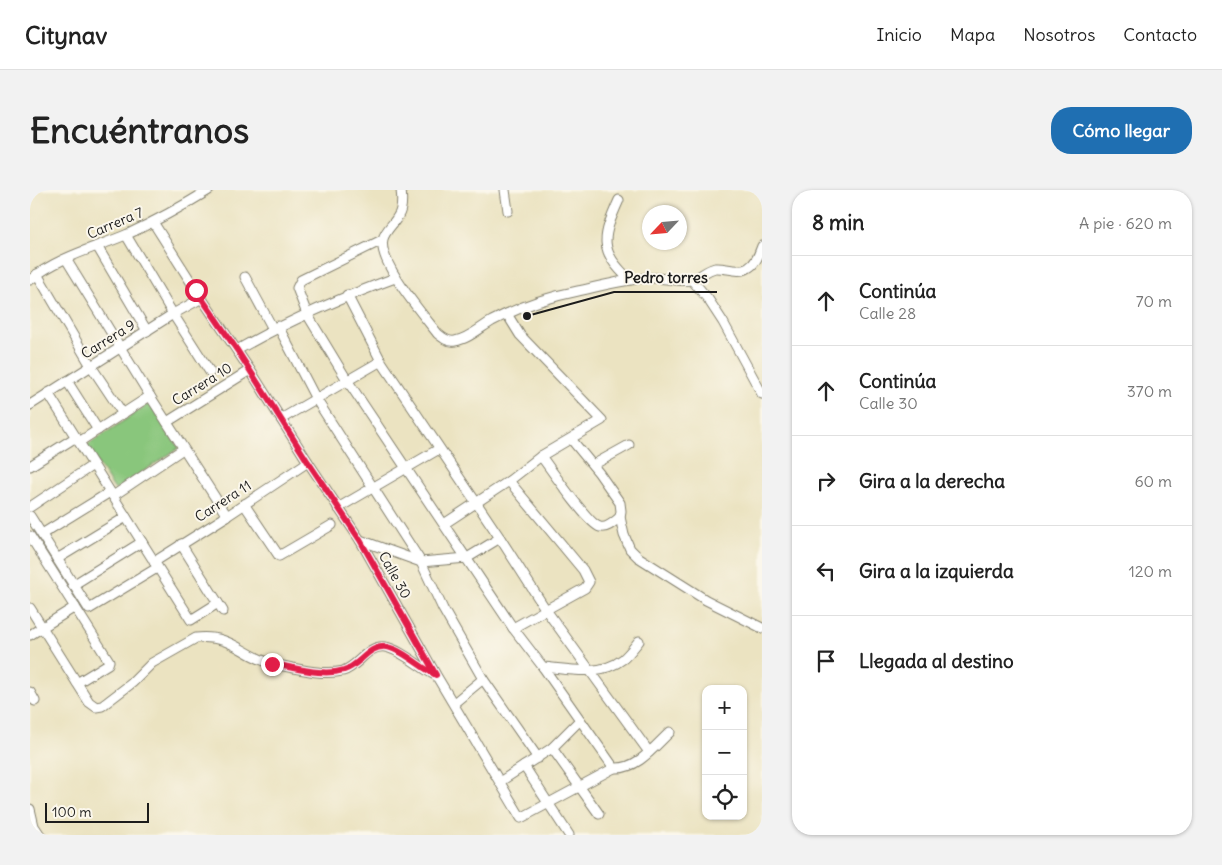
<!DOCTYPE html>
<html lang="es">
<meta charset="utf-8">
<style>
:root{--surface:#fff;--page:#f2f2f2;--text:#222;--muted:#767676;--line:#e0e0e0;--accent:#1f6fb2}
body{margin:0;font-family:Delius,sans-serif;background:var(--page);color:var(--text)}
.controls{position:absolute;right:15px;bottom:15px;display:grid;overflow:hidden;border-radius:10px;box-shadow:0 1px 4px #0004}
.controls button{width:45px;height:45px;display:grid;place-items:center;padding:0;border:0;border-bottom:1px solid var(--line);background:var(--surface);color:var(--text);font:25px sans-serif}
.compass{position:absolute;left:612px;top:15px;width:45px;height:45px;border-radius:50%;background:var(--surface);box-shadow:0 1px 4px #0004;rotate:244deg}
.scale{position:absolute;left:15px;bottom:12px;width:104px;box-sizing:border-box;padding-left:5px;border:2px solid #1c1c1c;border-top:0;font-size:14px;line-height:18px;white-space:nowrap;color:#1c1c1c;-webkit-text-stroke:4px #fbf7ec;paint-order:stroke}
.stop{position:absolute;width:15px;height:15px;margin:-11px;border:4px solid #e11d48;border-radius:50%;background:#fff}
.stop.end{background:#e11d48;border-color:#fff;box-shadow:0 1px 5px #0008}
.list{margin:0;padding:0;list-style:none}
h2{display:flex;justify-content:space-between;align-items:center;height:65px;margin:0;padding:0 20px;font-size:21px}
h2 small{font-size:16px;font-weight:400;color:var(--muted)}
.list li{display:grid;grid-template-columns:32px 1fr auto;gap:15px;align-items:center;box-sizing:border-box;height:90px;padding:0 20px;border-top:1px solid var(--line)}
.list b{display:block;font-size:19px;white-space:nowrap}
.list p{margin:0;font-size:16px;white-space:nowrap;color:var(--muted)}
.list em{font-size:16px;font-style:normal;color:var(--muted)}
.icon{flex:none;width:28px;height:28px;fill:none;stroke:currentColor;stroke-width:2;stroke-linecap:round;stroke-linejoin:round}
.map{position:relative;flex:none;width:732px;height:645px;overflow:hidden;border-radius:20px}
header{display:flex;align-items:center;gap:30px;box-sizing:border-box;height:70px;padding:0 25px;background:var(--surface);border-bottom:1px solid var(--line)}
header strong{font-size:24px}
nav{display:flex;gap:28px;margin-inline-start:auto;font-size:18px}
.intro{display:flex;align-items:center;justify-content:space-between;box-sizing:border-box;height:120px;padding:0 30px}
h1{margin:0;font-size:35px}
.button{padding:12px 22px;border-radius:20px;background:var(--accent);color:#fff;font-size:18px;font-weight:700}
main{display:flex;gap:30px;padding:0 30px}
aside{flex:1;background:var(--surface);border-radius:20px;box-shadow:0 1px 4px #0004}
.map>svg:first-child{display:block}
</style>
<header>
<strong>Citynav</strong>
<nav><a>Inicio</a><a>Mapa</a><a>Nosotros</a><a>Contacto</a></nav>
</header>
<div class="intro"><h1>Encuéntranos</h1><a class="button">Cómo llegar</a></div>
<main>
<div class="map">
<svg width="732" height="645" viewBox="0 0 732 645">
<rect width="100%" height="100%" fill="#fbf7ec"/>
<filter id="ink" filterUnits="userSpaceOnUse"><feTurbulence type="fractalNoise" baseFrequency=".02" numOctaves="2"/><feDisplacementMap in="SourceGraphic" scale="10" xChannelSelector="R" yChannelSelector="G"/><feConvolveMatrix kernelMatrix="1 2 1 2 8 2 1 2 1" color-interpolation-filters="sRGB"/></filter>
<filter id="wash" filterUnits="userSpaceOnUse"><feTurbulence type="fractalNoise" baseFrequency=".0096" numOctaves="4" result="noise"/><feDisplacementMap in="SourceGraphic" scale="20" xChannelSelector="R" yChannelSelector="G"/><feGaussianBlur stdDeviation="1.12" result="paint"/><feColorMatrix in="noise" values="0 0 0 0 0 0 0 0 0 0 0 0 0 0 0 0 0 1.4 0 .05"/><feComposite in="paint" operator="in"/></filter>
<g filter="url(#wash)">
<rect width="100%" height="100%" fill="#ebe3c1"/>
<polygon fill="#89c67c" stroke="#52714c" points="120,213 149,258 85,300 56,256"/>
</g>
<g filter="url(#ink)">
<g fill="none" stroke-linecap="round" stroke-linejoin="round">
<defs>
<g id="minor">
<path d="M371,0C372,8 373,19 368,26C364,34 356,39 353,49C347,72 394,126 408,144C413,148 418,152 425,151C438,149 450,138 462,131C489,117 518,107 548,101C571,96 595,89 619,88C632,87 649,92 661,90C669,88 676,80 685,78C696,77 708,84 718,78C726,74 729,64 732,56"/>
<polyline points="475,0 478,21"/>
<path d="M589,10C572,48 568,60 600,90"/>
<path d="M123,32L166,100L220,180L278,272L330,350L406,485L491,628L584,578C607,580 625,556 640,542"/>
<polyline points="96,45 143,124 180,182"/>
<polyline points="352,50 271,90 267,98 277,124 317,190 483,438 513,477 584,578"/>
<polyline points="67,56 117,141"/>
<polyline points="36,69 120,206 197,326"/>
<polyline points="7,84 61,176 93,224"/>
<polyline points="215,87 243,139"/>
<path d="M0,90C28,67 65,58 98,44C126,31 153,16 179,0"/>
<polyline points="662,90 678,109 693,132 732,204"/>
<polyline points="317,105 351,171 470,348 516,420 619,562"/>
<polyline points="248,136 286,209 391,372 413,419 453,489 508,568"/>
<path d="M207,160C258,131 310,108 365,88"/>
<polyline points="37,191 68,240"/>
<polyline points="18,203 161,430 188,413"/>
<polyline points="0,215 143,124 172,108"/>
<polyline points="251,229 351,171"/>
<polyline points="137,232 220,180"/>
<polyline points="541,249 569,283 590,313 591,321 590,327 594,345 600,359 608,367 676,410 732,438"/>
<polyline points="49,252 120,206"/>
<path d="M511,266C519,277 559,335 570,337C577,339 585,331 590,327"/>
<polyline points="563,275 599,255"/>
<polyline points="0,276 46,247"/>
<polyline points="479,291 553,380 559,392 555,398 483,438"/>
<polyline points="83,306 153,259"/>
<polyline points="214,314 249,366 302,335"/>
<polyline points="0,317 63,275"/>
<polyline points="308,318 409,259"/>
<polyline points="0,326 59,419 127,378"/>
<polyline points="414,334 479,291 511,266 572,230 490,145 477,124"/>
<polyline points="12,344 80,302"/>
<polyline points="0,346 79,471 78,474 47,493"/>
<polyline points="330,350 391,372 437,368 470,348"/>
<polyline points="151,354 193,421"/>
<polyline points="27,369 96,327"/>
<polyline points="124,372 197,326 278,272"/>
<polyline points="43,395 112,352"/>
<path d="M0,418L59,512L66,517L72,516L102,493L122,473L166,448C203,444 213,467 244,474C264,478 293,486 313,481C329,476 337,455 355,457C370,459 391,478 405,485"/>
<polyline points="0,445 45,417"/>
<path d="M513,477C539,479 570,487 593,469C599,464 604,457 609,451"/>
<polyline points="0,502 5,511"/>
<polyline points="424,513 453,489"/>
<polyline points="522,558 569,624"/>
<polyline points="494,576 539,645"/>
<polyline points="471,591 522,558 550,530"/>
<polyline points="0,619 4,636 10,645"/>
</g>
</defs>
<use href="#minor" stroke="#84806e" stroke-width="11"/>
<use href="#minor" stroke="#fff" stroke-width="9"/>
</g>
</g>
<g fill="none" stroke-linecap="round" stroke-linejoin="round" filter="url(#ink)">
<path stroke="#e11d48" stroke-width="6" d="M166,100L207,160L278,272L330,350L406,485C391,478 372,459 356,457C338,455 330,476 314,480C292,487 264,477 242,474"/>
</g>
<g text-anchor="middle" stroke-width="4" stroke-linejoin="round" paint-order="stroke">
<g font-size="14" fill="#1c1c1c" stroke="#fbf7ec">
<text transform="translate(85 33) rotate(-23)" y="5">Carrera 7</text>
<text transform="translate(78 149) rotate(-32)" y="5">Carrera 9</text>
<text transform="translate(172 194) rotate(-32)" y="5">Carrera 10</text>
<text transform="translate(193 311) rotate(-33)" y="5">Carrera 11</text>
<text transform="translate(365 385) rotate(61)" y="5">Calle 30</text>
</g>
</g>
<path fill="none" stroke="#1c1c1c" stroke-width="2" d="M497 126L584 102H687"/>
<circle fill="#1c1c1c" stroke="#fbf7ec" stroke-width="2" cx="497" cy="126" r="5"/>
<g font-size="15" text-anchor="middle" font-weight="bold" fill="#1c1c1c" stroke="#fbf7ec" stroke-width="4" stroke-linejoin="round" paint-order="stroke">
<text x="636" y="93">Pedro torres</text>
</g>
</svg>
<div class="controls">
<button>+</button>
<button>−</button>
<button><svg class="icon" aria-label="locate" viewBox="0 0 24 24"><circle cx="12" cy="12" r="6"/><path d="M12 2v4M12 18v4M2 12h4M18 12h4"/></svg></button>
</div>
<svg class="compass" viewBox="-18 -18 36 36"><path d="M0-13l5 13h-10z" fill="#e53935"/><path d="M0 13l5-13h-10z" fill="#767676"/></svg>
<div class="scale">100 m</div>
<div class="stop" style="left:166px;top:100px"></div>
<div class="stop end" style="left:242px;top:474px"></div>
</div>
<aside>
<h2>8 min<small>A pie · 620 m</small></h2>
<ul class="list">
<li><svg class="icon" aria-label="ahead" viewBox="0 0 24 24"><path d="M12 20V5M6 11l6-6 6 6"/></svg><div><b>Continúa</b><p>Calle 28</p></div><em>70 m</em></li>
<li><svg class="icon" aria-label="ahead" viewBox="0 0 24 24"><path d="M12 20V5M6 11l6-6 6 6"/></svg><div><b>Continúa</b><p>Calle 30</p></div><em>370 m</em></li>
<li><svg class="icon" aria-label="right" viewBox="0 0 24 24"><path d="M7 20v-9h11M14 6l5 5-5 5"/></svg><div><b>Gira a la derecha</b></div><em>60 m</em></li>
<li><svg class="icon" aria-label="left" viewBox="0 0 24 24"><path d="M17 20v-9H6M10 6l-5 5 5 5"/></svg><div><b>Gira a la izquierda</b></div><em>120 m</em></li>
<li><svg class="icon" aria-label="arrive" viewBox="0 0 24 24"><path d="M6 21V4h12l-3 4 3 4H6"/></svg><div><b>Llegada al destino</b></div></li>
</ul>
</aside>
</main>
